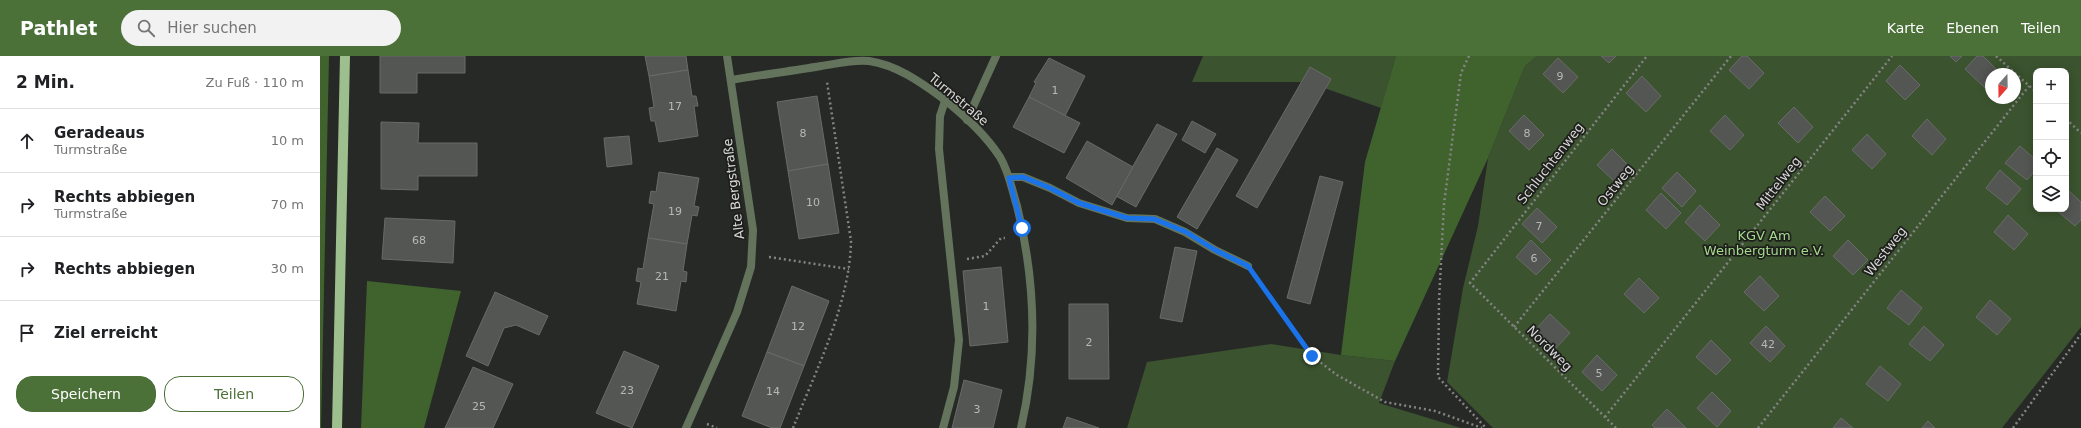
<!DOCTYPE html>
<html lang="de">
<meta charset="utf-8">
<style>
:root{--surface:#fff;--page:#f2f2f2;--text:#202124;--muted:#757577;--line:#e0e0e0;--accent:#4b7038}
body{margin:0;font-family:"DejaVu Sans",sans-serif;background:var(--page);color:var(--text)}
.controls{position:absolute;right:12px;top:12px;display:grid;overflow:hidden;border-radius:8px;box-shadow:0 2px 10px #0003}
.controls button{width:36px;height:36px;display:grid;place-items:center;padding:0;border:0;border-bottom:1px solid var(--line);background:var(--surface);color:var(--text);font:20px sans-serif}
.compass{position:absolute;left:1665px;top:12px;width:36px;height:36px;border-radius:50%;background:var(--surface);box-shadow:0 2px 10px #0003;rotate:200deg}
.stop{position:absolute;width:12px;height:12px;margin:-9px;border:3px solid #1a73e8;border-radius:50%;background:#fff}
.stop.end{background:#1a73e8;border-color:#fff;box-shadow:0 1px 4px #0008}
.list{margin:0;padding:0;list-style:none}
h2{display:flex;justify-content:space-between;align-items:center;height:52px;margin:0;padding:0 16px;font-size:17px}
h2 small{font-size:13px;font-weight:400;color:var(--muted)}
.list li{display:grid;grid-template-columns:26px 1fr auto;gap:12px;align-items:center;box-sizing:border-box;height:64px;padding:0 16px;border-top:1px solid var(--line)}
.list b{display:block;font-size:15px;white-space:nowrap}
.list p{margin:0;font-size:13px;white-space:nowrap;color:var(--muted)}
.list em{font-size:13px;font-style:normal;color:var(--muted)}
.actions{display:flex;gap:8px;padding:12px 16px}
.actions a{flex:1;padding:9px 0;border:1px solid var(--accent);border-radius:16px;text-align:center;font-size:14px;color:var(--accent)}
.actions .main{background:var(--accent);color:#fff}
.icon{flex:none;width:22px;height:22px;fill:none;stroke:currentColor;stroke-width:2;stroke-linecap:round;stroke-linejoin:round}
.map{position:relative;flex:none;width:1761px;height:372px;overflow:hidden}
header{display:flex;align-items:center;gap:24px;box-sizing:border-box;height:56px;padding:0 20px;background:var(--accent);color:#fff}
header strong{font-size:19px}
nav{display:flex;gap:22px;margin-inline-start:auto;font-size:14px}
.search{width:280px;height:36px;background:var(--page);display:flex;align-items:center;gap:10px;box-sizing:border-box;padding:0 14px;border-radius:22px;color:var(--muted);font-size:15px}
main{display:flex}
aside{flex:1;background:var(--surface)}
.map>svg:first-child{display:block}
</style>
<header>
<strong>Pathlet</strong>
<div class="search"><svg class="icon" aria-label="search" viewBox="0 0 24 24"><circle cx="10" cy="10" r="6"/><path d="M15 15l6 6"/></svg>Hier suchen</div>
<nav><a>Karte</a><a>Ebenen</a><a>Teilen</a></nav>
</header>
<main>
<aside>
<h2>2 Min.<small>Zu Fuß · 110 m</small></h2>
<ul class="list">
<li><svg class="icon" aria-label="ahead" viewBox="0 0 24 24"><path d="M12 20V5M6 11l6-6 6 6"/></svg><div><b>Geradeaus</b><p>Turmstraße</p></div><em>10 m</em></li>
<li><svg class="icon" aria-label="right" viewBox="0 0 24 24"><path d="M7 20v-9h11M14 6l5 5-5 5"/></svg><div><b>Rechts abbiegen</b><p>Turmstraße</p></div><em>70 m</em></li>
<li><svg class="icon" aria-label="right" viewBox="0 0 24 24"><path d="M7 20v-9h11M14 6l5 5-5 5"/></svg><div><b>Rechts abbiegen</b></div><em>30 m</em></li>
<li><svg class="icon" aria-label="arrive" viewBox="0 0 24 24"><path d="M6 21V4h12l-3 4 3 4H6"/></svg><div><b>Ziel erreicht</b></div></li>
</ul>
<div class="actions"><a class="main">Speichern</a><a>Teilen</a></div>
</aside>
<div class="map">
<svg width="1761" height="372" viewBox="0 0 1761 372">
<rect width="100%" height="100%" fill="#272926"/>
<g fill="#3b532f" fill-rule="evenodd">
<polygon points="883,0 1076,0 1061,52 987,26 872,26"/>
<path d="M1217,0H1761V271L1682,372H1173L1127,326L1143,232L1158,170L1168,102L1205,10ZM1716,15H1746V153H1716ZM1671,18H1695V42H1671Z"/>
<polygon points="951,288 1021,299 1075,305 1059,347 1141,372 807,372 827,306"/>
</g>
<g fill="#40632e">
<polygon points="0,0 9,0 1,372 0,372"/>
<polygon points="1076,0 1217,0 1205,10 1168,102 1075,305 1021,299 1045,106"/>
<polygon points="47,225 141,235 104,372 41,372"/>
</g>
<g fill="#545653" stroke="#696b68">
<polygon points="60,0 145,0 145,17 97,17 97,37 60,37"/>
<polygon points="325,0 366,0 368,14 329,20"/>
<polygon points="1281,0 1296,0 1289,7"/>
<polygon points="1422,0 1427,0 1444,17 1429,33 1409,14"/>
<polygon points="1630,0 1642,0 1636,6"/>
<polygon points="1657,0 1663,0 1680,17 1671,18 1671,26 1665,32 1645,13"/>
<polygon points="729,2 765,20 745,60 709,41 716,27 714,26"/>
<polygon points="1238,2 1258,21 1243,37 1223,18"/>
<polygon points="1580,9 1600,29 1585,44 1566,25"/>
<polygon points="990,11 1011,23 937,152 916,140"/>
<polygon points="368,14 372,40 376,40 378,50 374,50 378,80 339,86 335,65 331,65 329,52 334,51 329,20"/>
<polygon points="1322,20 1341,40 1326,56 1306,37"/>
<polygon points="497,40 508,108 468,115 457,46"/>
<polygon points="709,41 760,67 744,97 693,71"/>
<polygon points="1474,51 1493,71 1478,87 1458,67"/>
<polygon points="1204,59 1224,79 1209,94 1189,75"/>
<polygon points="1405,59 1424,79 1410,94 1390,75"/>
<polygon points="1607,63 1626,83 1612,99 1592,80"/>
<polygon points="872,65 896,78 885,97 862,84"/>
<polygon points="61,66 99,67 98,87 157,87 157,120 98,120 98,134 61,133"/>
<polygon points="837,68 857,78 816,151 796,140"/>
<polygon points="1547,78 1566,98 1552,113 1532,94"/>
<polygon points="309,80 312,108 287,111 284,82"/>
<polygon points="767,85 813,111 792,149 746,122"/>
<polygon points="1700,90 1716,104 1716,113 1707,124 1685,107"/>
<polygon points="897,92 918,104 877,173 857,161"/>
<polygon points="1292,93 1312,113 1297,128 1277,109"/>
<polygon points="508,108 519,177 479,183 468,115"/>
<polygon points="1680,114 1701,133 1687,149 1666,132"/>
<polygon points="339,116 379,122 374,150 379,151 377,160 372,159 367,188 328,182 334,148 329,147 331,135 336,136"/>
<polygon points="1357,116 1376,135 1362,151 1342,132"/>
<polygon points="1000,120 1023,126 990,248 967,242"/>
<polygon points="1749,135 1761,146 1761,164 1755,170 1735,153 1746,153 1746,138"/>
<polygon points="1341,137 1361,157 1346,173 1326,154"/>
<polygon points="1505,140 1525,160 1510,175 1490,156"/>
<polygon points="1380,149 1400,169 1385,185 1365,166"/>
<polygon points="1217,152 1237,171 1222,187 1202,168"/>
<polygon points="1688,159 1708,178 1694,194 1674,176"/>
<polygon points="65,162 135,165 133,207 62,203"/>
<polygon points="328,182 367,188 363,215 367,216 366,226 361,225 356,255 317,248 321,226 316,225 318,212 323,213"/>
<polygon points="1211,184 1231,204 1216,219 1196,201"/>
<polygon points="1528,184 1548,204 1533,219 1513,200"/>
<polygon points="855,191 877,195 862,266 840,262"/>
<polygon points="681,211 688,286 650,290 643,215"/>
<polygon points="1440,220 1459,240 1444,255 1424,236"/>
<polygon points="1319,222 1339,242 1324,257 1304,238"/>
<polygon points="472,230 509,245 484,310 447,296"/>
<polygon points="1581,234 1602,252 1589,269 1567,252"/>
<polygon points="175,236 228,260 219,279 196,269 184,272 168,310 146,300"/>
<polygon points="1670,244 1691,263 1677,279 1656,261"/>
<polygon points="749,248 788,248 789,323 749,323"/>
<polygon points="1230,258 1250,277 1235,293 1215,274"/>
<polygon points="1446,270 1465,290 1450,306 1430,287"/>
<polygon points="1604,270 1624,289 1610,305 1589,288"/>
<polygon points="1391,284 1411,304 1396,319 1376,301"/>
<polygon points="304,295 339,310 312,372 276,357"/>
<polygon points="447,296 484,310 460,372 452,372 422,360"/>
<polygon points="1277,299 1297,319 1282,335 1262,316"/>
<polygon points="1560,310 1581,328 1568,345 1546,328"/>
<polygon points="153,311 193,328 173,372 125,372"/>
<polygon points="644,324 682,334 673,372 632,372"/>
<polygon points="1392,336 1411,355 1397,371 1377,352"/>
<polygon points="1347,353 1366,372 1335,372 1332,369"/>
<polygon points="747,361 779,372 743,372"/>
<polygon points="1521,362 1533,372 1513,372"/>
<polygon points="1608,365 1615,372 1602,372"/>
</g>
<g fill="none" stroke-linecap="round" stroke-linejoin="round">
<g stroke="#848583" stroke-width="2.5" stroke-dasharray="2 3" stroke-linecap="butt">
<polyline points="1149,0 1141,17 1124,148 1119,245 1118,321 1166,372"/>
<polyline points="1676,0 1716,36"/>
<polyline points="1746,63 1761,77"/>
<polyline points="449,201 529,213"/>
<polyline points="647,203 665,200 681,182 685,182"/>
<polyline points="938,223 992,300 1017,319 1065,346 1115,355 1162,372"/>
<polyline points="1194,271 1411,0"/>
<polyline points="1285,361 1572,0"/>
<polyline points="387,368 397,372"/>
<path d="M473,372C496,314 530,247 531,185L507,26"/>
<polyline points="1296,372 1150,227 1327,0"/>
<polyline points="1438,372 1709,30"/>
<polyline points="1693,372 1761,278"/>
</g>
<polyline stroke="#63735c" stroke-width="8" points="623,372 634,331 639,284 619,93 620,60 625,45"/>
<g stroke="#63735c" stroke-width="8">
<path d="M411,24C441,19 471,15 501,10C516,8 533,3 549,5C576,9 599,25 621,41C643,58 665,78 680,101C689,116 692,134 697,150C715,223 718,299 701,372"/>
<polyline points="647,64 676,0"/>
<polyline points="689,121 703,121 730,132 759,147 807,162 835,163 865,176 895,194 928,210"/>
<polyline points="366,372 417,256 431,211 433,174 407,0"/>
</g>
<polyline stroke="#9dbe8d" stroke-width="10" points="17,372 25,0"/>
</g>
<g fill="none" stroke-linecap="round" stroke-linejoin="round">
<polyline stroke="#1a73e8" stroke-width="5" points="702,172 689,122 703,121 730,132 759,147 807,162 834,163 866,176 895,194 928,210 992,300"/>
</g>
<g text-anchor="middle" stroke-width="3.5" stroke-linejoin="round" paint-order="stroke">
<g font-size="11" fill="#b7b8b6">
<text x="1240" y="24">9</text>
<text x="735" y="38">1</text>
<text x="355" y="54">17</text>
<text x="483" y="81">8</text>
<text x="1207" y="81">8</text>
<text x="493" y="150">10</text>
<text x="355" y="159">19</text>
<text x="1219" y="174">7</text>
<text x="99" y="188">68</text>
<text x="1214" y="206">6</text>
<text x="342" y="224">21</text>
<text x="666" y="254">1</text>
<text x="478" y="274">12</text>
<text x="769" y="290">2</text>
<text x="1448" y="292">42</text>
<text x="1279" y="321">5</text>
<text x="307" y="338">23</text>
<text x="453" y="339">14</text>
<text x="159" y="354">25</text>
<text x="657" y="357">3</text>
</g>
<g font-size="13" fill="#d8d9d7" stroke="#1e1f1d">
<text transform="translate(639 43) rotate(40)" y="5">Turmstraße</text>
<text transform="translate(1230 107) rotate(-52)" y="5">Schluchtenweg</text>
<text transform="translate(1458 127) rotate(-52)" y="5">Mittelweg</text>
<text transform="translate(1295 129) rotate(-51)" y="5">Ostweg</text>
<text transform="translate(413 133) rotate(-97)" y="5">Alte Bergstraße</text>
<text transform="translate(1565 195) rotate(-52)" y="5">Westweg</text>
<text transform="translate(1230 292) rotate(45)" y="5">Nordweg</text>
</g>
<g font-size="13" fill="#a5da8b" stroke="#1e1f1d">
<text x="1444" y="184">KGV Am<tspan x="1444" dy="15">Weinbergturm e.V.</tspan></text>
</g>
</g>
</svg>
<div class="controls">
<button>+</button>
<button>−</button>
<button><svg class="icon" aria-label="locate" viewBox="0 0 24 24"><circle cx="12" cy="12" r="6"/><path d="M12 2v4M12 18v4M2 12h4M18 12h4"/></svg></button>
<button><svg class="icon" aria-label="layers" viewBox="0 0 24 24"><path d="M12 4l9 5-9 5-9-5zM3 14l9 5 9-5"/></svg></button>
</div>
<svg class="compass" viewBox="-18 -18 36 36"><path d="M0-13l5 13h-10z" fill="#e53935"/><path d="M0 13l5-13h-10z" fill="#757577"/></svg>
<div class="stop" style="left:702px;top:172px"></div>
<div class="stop end" style="left:992px;top:300px"></div>
</div>
</main>
